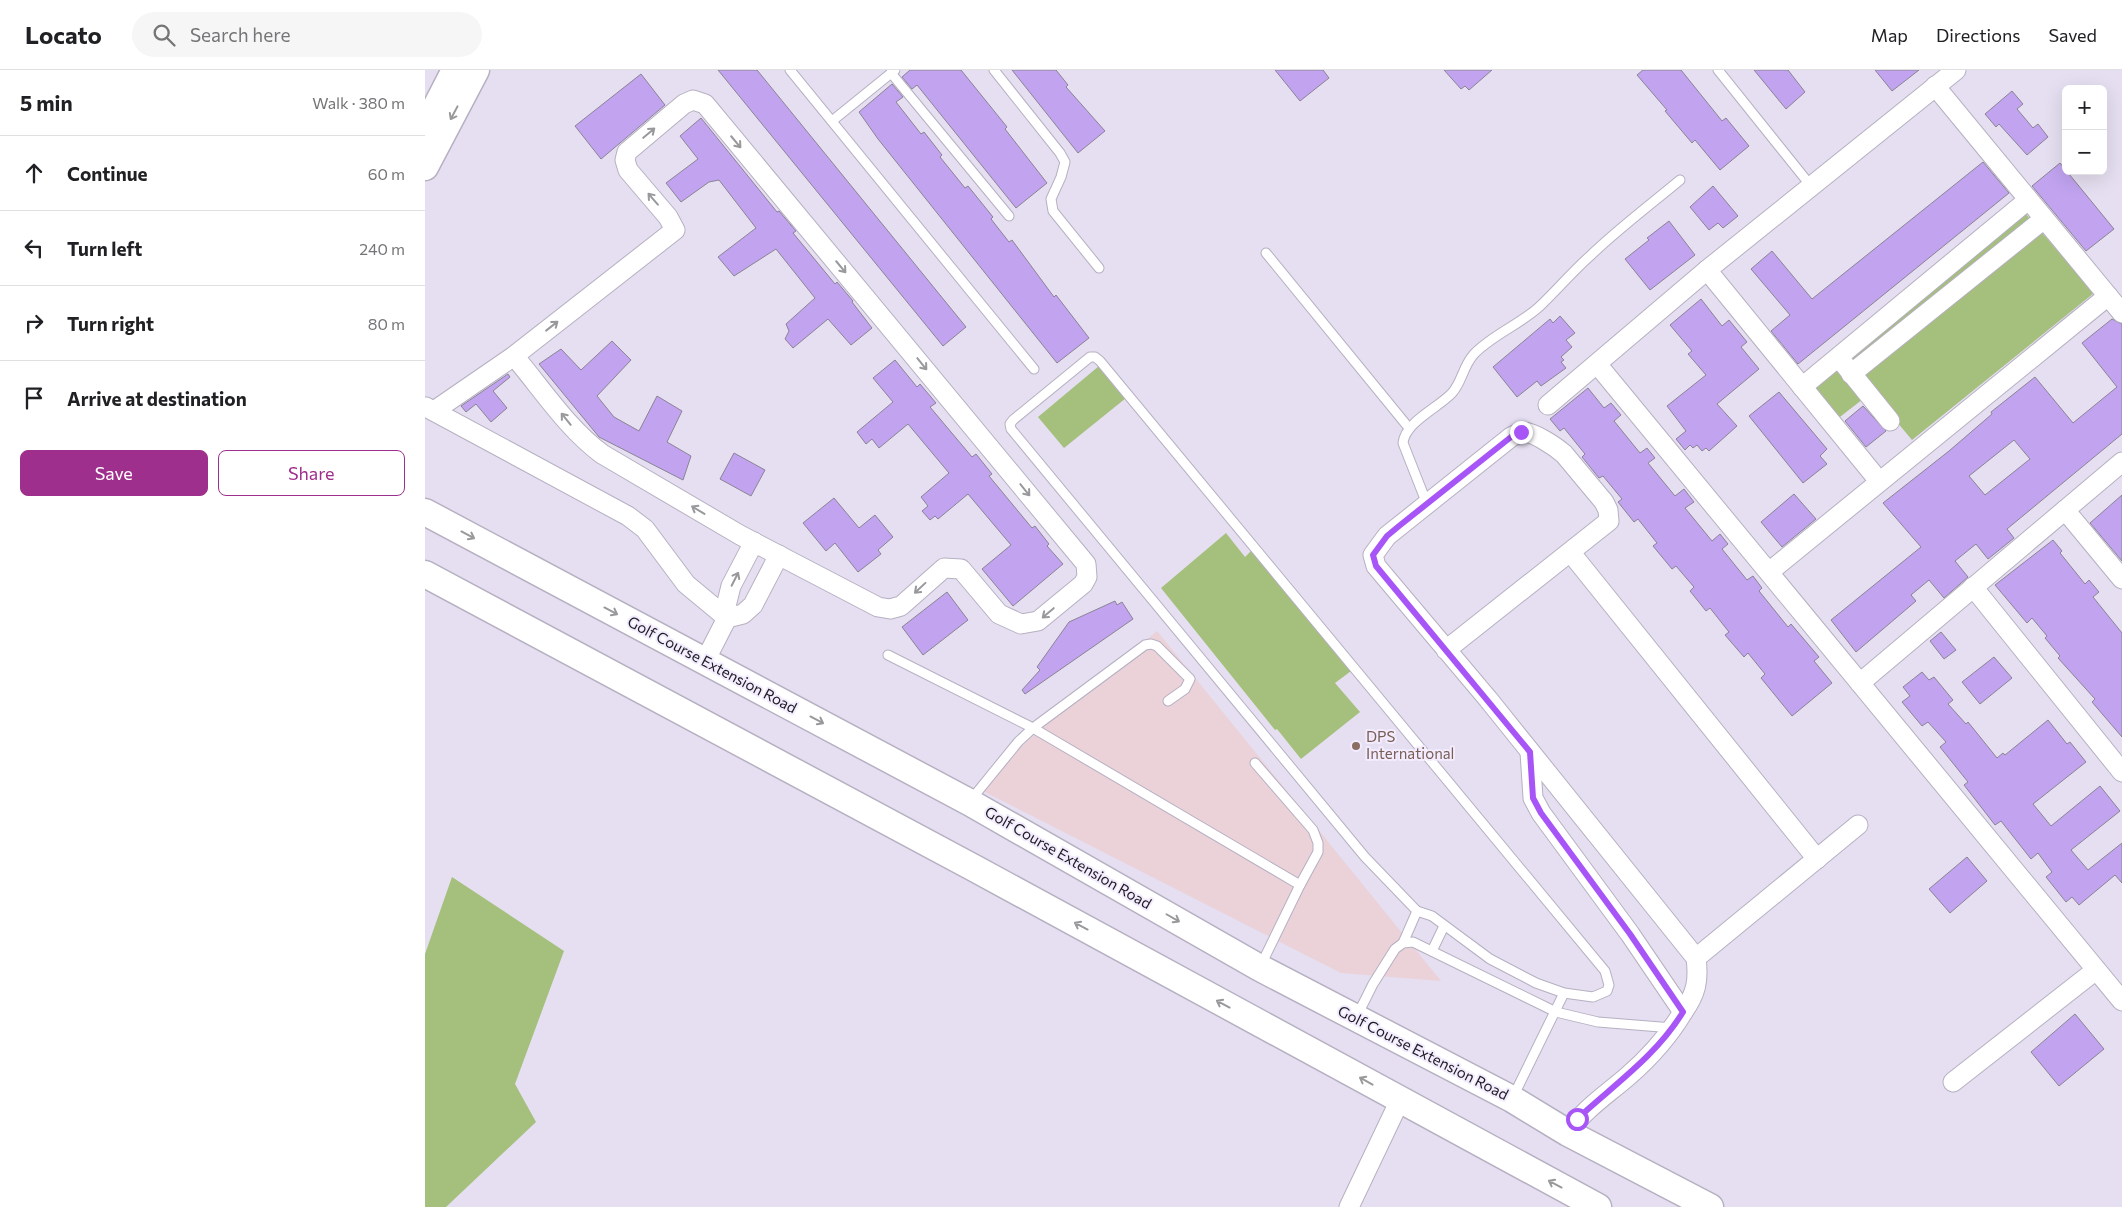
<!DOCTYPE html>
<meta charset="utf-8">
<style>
:root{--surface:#fff;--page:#f6f6f6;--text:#202124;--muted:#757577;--line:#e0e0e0;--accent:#9f2f8c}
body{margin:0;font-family:Commissioner,sans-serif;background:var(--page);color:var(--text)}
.controls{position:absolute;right:15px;top:15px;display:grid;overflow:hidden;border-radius:8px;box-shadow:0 5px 20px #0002}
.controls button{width:45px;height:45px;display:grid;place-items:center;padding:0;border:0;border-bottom:1px solid var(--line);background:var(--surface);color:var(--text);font:25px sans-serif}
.stop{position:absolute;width:15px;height:15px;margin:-11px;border:4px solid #a855f7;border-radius:50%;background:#fff}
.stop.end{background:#a855f7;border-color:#fff;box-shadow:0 1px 5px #0008}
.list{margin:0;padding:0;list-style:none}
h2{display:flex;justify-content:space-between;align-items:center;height:65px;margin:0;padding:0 20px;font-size:21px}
h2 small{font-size:16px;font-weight:400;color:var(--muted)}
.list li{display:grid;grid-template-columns:32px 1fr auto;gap:15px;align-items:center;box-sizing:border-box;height:75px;padding:0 20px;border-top:1px solid var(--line)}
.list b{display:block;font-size:19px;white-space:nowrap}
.list em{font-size:16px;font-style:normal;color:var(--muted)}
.actions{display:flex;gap:10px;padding:15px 20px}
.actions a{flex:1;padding:11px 0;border:1px solid var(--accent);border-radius:8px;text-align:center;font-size:18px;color:var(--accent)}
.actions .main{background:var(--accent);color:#fff}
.icon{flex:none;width:28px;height:28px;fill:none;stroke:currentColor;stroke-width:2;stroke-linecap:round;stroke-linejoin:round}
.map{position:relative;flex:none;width:1697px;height:1137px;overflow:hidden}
header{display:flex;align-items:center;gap:30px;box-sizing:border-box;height:70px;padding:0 25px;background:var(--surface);border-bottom:1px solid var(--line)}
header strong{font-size:24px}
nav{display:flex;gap:28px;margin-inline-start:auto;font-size:18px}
.search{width:350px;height:45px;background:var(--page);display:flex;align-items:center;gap:12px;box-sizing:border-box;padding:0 18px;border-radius:28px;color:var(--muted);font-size:19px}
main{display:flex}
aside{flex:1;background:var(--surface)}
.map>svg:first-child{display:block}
</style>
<header>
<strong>Locato</strong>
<div class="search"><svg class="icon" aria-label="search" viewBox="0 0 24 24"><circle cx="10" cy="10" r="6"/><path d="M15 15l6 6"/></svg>Search here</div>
<nav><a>Map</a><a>Directions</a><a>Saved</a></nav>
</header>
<main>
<aside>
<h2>5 min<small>Walk · 380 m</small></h2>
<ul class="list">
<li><svg class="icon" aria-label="ahead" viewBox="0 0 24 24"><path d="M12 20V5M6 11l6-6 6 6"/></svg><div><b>Continue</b></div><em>60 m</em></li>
<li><svg class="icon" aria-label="left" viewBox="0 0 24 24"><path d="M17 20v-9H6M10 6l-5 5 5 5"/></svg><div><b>Turn left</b></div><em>240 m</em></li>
<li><svg class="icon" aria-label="right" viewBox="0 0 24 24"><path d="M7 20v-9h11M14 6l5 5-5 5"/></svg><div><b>Turn right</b></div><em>80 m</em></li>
<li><svg class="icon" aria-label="arrive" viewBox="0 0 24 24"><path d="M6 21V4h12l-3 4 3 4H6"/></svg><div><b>Arrive at destination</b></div></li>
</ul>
<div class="actions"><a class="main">Save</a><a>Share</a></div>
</aside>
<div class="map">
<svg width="1697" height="1137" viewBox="0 0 1697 1137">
<rect width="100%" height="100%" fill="#e5dff1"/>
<polygon fill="#ebd1d8" points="732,561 1016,911 916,903 552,718 609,665"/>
<g fill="#a5bf7c">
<polygon points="1600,143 1669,223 1487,370 1447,322 1411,350 1385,317"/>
<polygon points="674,296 701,328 639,378 613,347"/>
<polygon points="801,463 820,487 826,481 926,601 910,613 935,642 876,689 852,659 850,660 736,518"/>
<polygon points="27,807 139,881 90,1014 111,1052 21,1137 0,1137 0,884"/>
</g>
<g fill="#c1a3f0" stroke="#8a8494" fill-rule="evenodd">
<polygon points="293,0 332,0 541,257 518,276"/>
<polygon points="485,0 536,0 582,57 580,59 622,113 591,138 492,15 487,19 477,7"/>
<polygon points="587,0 631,0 643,15 641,17 680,61 653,83"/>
<polygon points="850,0 898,0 904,8 875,31"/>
<polygon points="1019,0 1067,0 1044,20 1040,16 1036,19"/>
<polygon points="1218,0 1256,0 1297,51 1301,48 1324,76 1295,100 1270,70 1267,73 1240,41 1242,40 1212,5"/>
<polygon points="1329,0 1363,0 1380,22 1361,39"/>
<polygon points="1450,0 1494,0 1467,21"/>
<polygon points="216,4 240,35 176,89 150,56"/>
<polygon points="467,14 478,27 471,32 496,64 499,62 517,85 515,87 540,118 543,116 568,147 566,149 584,172 587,170 629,227 631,225 664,268 632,293 453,69 434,42"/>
<polygon points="1587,21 1598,34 1592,39 1608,58 1613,54 1623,67 1602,85 1574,54 1571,57 1560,44"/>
<polygon points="276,48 352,142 354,141 371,161 368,163 410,214 412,212 428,231 427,232 447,258 426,275 403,249 368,278 360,269 364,261 361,254 390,228 351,179 309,206 293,187 331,158 294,110 284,112 256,132 241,113 273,89 255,66"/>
<polygon points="1558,92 1584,123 1373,294 1346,261 1365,245 1326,199 1347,181 1387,229"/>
<polygon points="1635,93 1689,159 1661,181 1607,116"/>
<polygon points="1288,116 1313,146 1298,158 1293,153 1284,160 1265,137"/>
<polygon points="1244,151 1270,185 1225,220 1200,189 1224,170 1222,168"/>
<polygon points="1276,229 1297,256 1304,250 1322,272 1316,277 1334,299 1292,334 1312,356 1284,381 1281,378 1277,381 1272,375 1268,378 1265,375 1260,380 1251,369 1261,361 1242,336 1281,305 1263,284 1267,281 1245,255"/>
<polygon points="1135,246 1150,263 1141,270 1147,277 1136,287 1139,290 1136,292 1141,298 1116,316 1112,311 1092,327 1068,297 1125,249 1128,253"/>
<path d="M1687,249L1697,254V364L1582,459L1589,468L1563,489L1551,474L1530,491L1543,507L1519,528L1504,510L1486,525L1491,531L1431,582L1406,550L1496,477L1458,433L1524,381L1567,344L1566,342L1610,307L1648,353L1692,317L1657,273ZM1589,370L1605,389L1560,425L1544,406Z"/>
<polygon points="187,271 206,290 172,326 189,347 214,361 232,326 257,341 242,372 266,386 258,410 174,367 114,294 136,279 156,300"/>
<polygon points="470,290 492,317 495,314 511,333 505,337 547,387 551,384 567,404 564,406 607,458 610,456 624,474 622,476 638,494 588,536 557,499 586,475 543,424 513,449 510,446 505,450 497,441 503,436 496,427 524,403 483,354 454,378 447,369 441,374 432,362 468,332 448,308"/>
<polygon points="83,304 85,307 68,321 82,338 66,352 51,334 41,342 36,336"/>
<polygon points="1163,318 1179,338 1186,333 1196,345 1189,351 1215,383 1222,378 1230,388 1223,393 1250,426 1259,419 1269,432 1260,438 1287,471 1295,464 1303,474 1297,479 1322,510 1328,506 1337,518 1334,521 1363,557 1366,554 1394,587 1389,591 1407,613 1367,646 1336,608 1340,604 1323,583 1319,587 1300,565 1304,562 1285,538 1281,541 1265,521 1269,517 1251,496 1247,499 1228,476 1232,473 1213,449 1209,452 1193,432 1197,429 1178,406 1174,408 1157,387 1160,384 1139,358 1135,361 1125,349"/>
<polygon points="1354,322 1402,379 1395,386 1402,394 1378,413 1324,346"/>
<polygon points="1438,336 1461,361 1441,377 1420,351"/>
<polygon points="309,383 340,400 326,426 295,409"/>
<polygon points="1369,424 1391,449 1357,477 1336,452"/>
<polygon points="1697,425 1697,491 1665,453"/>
<polygon points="409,428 434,458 450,445 468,467 453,480 456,484 433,502 410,473 401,481 378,453"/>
<polygon points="1628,470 1637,481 1635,483 1660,514 1664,510 1674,522 1668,527 1697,563 1697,667 1667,632 1670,629 1633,588 1635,586 1620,568 1622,566 1607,548 1602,553 1570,515"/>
<polygon points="522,522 543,550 498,585 477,557"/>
<polygon points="690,531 692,535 697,532 708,549 600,624 597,620 615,600 612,597 644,552"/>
<polygon points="1516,562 1531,580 1519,589 1505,571"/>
<polygon points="1569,587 1587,608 1555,634 1537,612"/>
<polygon points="1497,602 1504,610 1509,607 1528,630 1523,634 1541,654 1543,652 1572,688 1578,683 1580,685 1623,650 1642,674 1645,672 1661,692 1608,734 1626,756 1675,716 1695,741 1646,780 1663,800 1697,773 1697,813 1690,805 1654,835 1647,827 1641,832 1621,807 1627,802 1613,783 1606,789 1576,751 1570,755 1539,715 1543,712 1515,677 1521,672 1503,652 1497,656 1477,632 1485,626 1478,617"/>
<polygon points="1542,787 1562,811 1525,843 1504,819"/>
<polygon points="1650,944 1679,979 1634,1016 1606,982"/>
</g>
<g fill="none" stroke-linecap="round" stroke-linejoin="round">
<defs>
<g id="lane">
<polyline points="365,0 609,299"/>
<polyline points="569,0 635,83 640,92 636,107 626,129 628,141 674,198"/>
<polyline points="1293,0 1386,116"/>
<polyline points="466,3 584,146"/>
<polyline points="407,51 470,0"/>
<polyline points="841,183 984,358"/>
<polygon points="665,287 670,287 675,291 1180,901 1184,915 1182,921 1168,927 1139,923 1111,913 1065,889 1007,846 992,841 940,787 586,359 585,354 588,350"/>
<path d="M1002,434L978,373C980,352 1013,338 1027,323C1037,312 1038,296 1049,284C1067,265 1094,255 1114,237C1131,221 1147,202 1165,186C1193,159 1225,135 1255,110"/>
<polyline points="463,585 608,658 875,815"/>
<polyline points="830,693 888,760 893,773 893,782 875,815 836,895"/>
<polyline points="545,731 593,672 608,658 720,575 726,574 732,576 765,609 760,619 743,631"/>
<polyline points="978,873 992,841"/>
<polyline points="1007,881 1019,856"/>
<polyline points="932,946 948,914 970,879 978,873 988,872 1131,942 1173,952 1248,958"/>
<polyline points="1088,1027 1139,923"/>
</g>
<g id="street">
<polyline points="1510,16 1697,243"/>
<polyline points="1282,200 1454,411"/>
<polyline points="1172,294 1697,931"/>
<polyline points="1419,294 1465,351"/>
<polyline points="1426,304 1619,149"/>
<polyline points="1377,317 1603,130"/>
<polyline points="1123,335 1282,200 1531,0"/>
<polyline points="1,337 203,446 220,459 261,514 302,548 318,544 328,535 354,485"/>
<path d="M9,341L89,286L250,160L243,147L203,100L200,90L202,82L259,34L268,30L280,34L661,494L662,507L658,514L613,551L596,554L574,544L536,499L519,498L476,536L465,539L453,537L315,465L177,384C142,358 117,319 89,286"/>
<polyline points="1640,440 1697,509"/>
<polyline points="1146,483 1392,789"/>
<polyline points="1344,502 1683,226"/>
<polyline points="1548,517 1697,702"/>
<path d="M1021,580L1184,451L1183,440L1179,432L1139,384C1131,377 1109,362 1098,362C1094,363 1090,365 1086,367L962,466L948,485L951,496L1063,629L1271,888C1274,911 1271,924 1258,942"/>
<polyline points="280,591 302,548 301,536 306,516 329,472"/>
<polyline points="1435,613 1697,392"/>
<path d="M1105,682L1108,728L1116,743L1205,864L1258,942C1243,967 1224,988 1202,1007C1181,1025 1158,1040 1143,1063"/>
<polyline points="1271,888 1433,755"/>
<polyline points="1528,1012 1671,900"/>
<polyline points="924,1137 975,1030"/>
</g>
<g id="secondary">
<polyline points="0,58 30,0"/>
<polyline points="0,97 51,0"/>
<polyline points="0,442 544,732 835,898 1087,1029 1143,1063 1285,1137"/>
<polyline points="0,504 549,798 1173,1137"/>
</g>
</defs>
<use href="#lane" stroke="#b6b0c1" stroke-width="11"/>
<use href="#street" stroke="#b6b0c1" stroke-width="21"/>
<use href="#secondary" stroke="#b6b0c1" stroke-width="29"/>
<use href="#lane" stroke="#fff" stroke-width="9"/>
<use href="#street" stroke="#fff" stroke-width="19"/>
<use href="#secondary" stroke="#fff" stroke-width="26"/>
</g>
<defs><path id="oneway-shaft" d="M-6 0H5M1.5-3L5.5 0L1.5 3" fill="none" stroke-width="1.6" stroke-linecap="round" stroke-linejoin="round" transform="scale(1.25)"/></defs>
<g stroke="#99989b">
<use href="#oneway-shaft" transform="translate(29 43) rotate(118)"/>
<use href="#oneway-shaft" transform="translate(224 63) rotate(-40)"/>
<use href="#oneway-shaft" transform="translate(311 72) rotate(50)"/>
<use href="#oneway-shaft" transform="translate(228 129) rotate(-131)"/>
<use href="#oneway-shaft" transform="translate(416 197) rotate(50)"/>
<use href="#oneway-shaft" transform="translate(127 256) rotate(-38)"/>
<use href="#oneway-shaft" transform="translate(497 294) rotate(51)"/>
<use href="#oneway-shaft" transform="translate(141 349) rotate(-129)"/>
<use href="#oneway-shaft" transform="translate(600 420) rotate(51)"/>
<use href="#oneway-shaft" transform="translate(273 440) rotate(-149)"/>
<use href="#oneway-shaft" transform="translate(43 465) rotate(28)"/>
<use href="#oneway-shaft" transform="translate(310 509) rotate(-63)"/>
<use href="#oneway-shaft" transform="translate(495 518) rotate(137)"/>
<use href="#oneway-shaft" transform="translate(186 541) rotate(28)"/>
<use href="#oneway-shaft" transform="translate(623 543) rotate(140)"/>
<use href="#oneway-shaft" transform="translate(392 650) rotate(28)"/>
<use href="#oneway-shaft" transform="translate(748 848) rotate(30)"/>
<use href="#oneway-shaft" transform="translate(656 856) rotate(-152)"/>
<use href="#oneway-shaft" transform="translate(798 934) rotate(-152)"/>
<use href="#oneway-shaft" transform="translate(941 1011) rotate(-151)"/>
<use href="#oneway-shaft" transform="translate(1130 1114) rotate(-152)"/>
</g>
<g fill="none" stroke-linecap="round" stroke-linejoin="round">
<path stroke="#a855f7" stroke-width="6" d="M1096,362L1086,367L974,456L962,466L948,485L951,496L1105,682L1108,728L1116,743L1205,864L1258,942C1231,986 1190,1014 1152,1049"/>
</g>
<circle fill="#8d6e63" stroke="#f2ecfe" stroke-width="2" cx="931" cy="676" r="5"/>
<g text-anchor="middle" stroke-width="4" stroke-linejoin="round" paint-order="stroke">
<g font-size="15" fill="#1d1a21" stroke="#f2ecfe">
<text transform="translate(287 595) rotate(28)" y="5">Golf Course Extension Road</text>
<text transform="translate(643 788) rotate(30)" y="5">Golf Course Extension Road</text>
<text transform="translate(998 983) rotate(27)" y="5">Golf Course Extension Road</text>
</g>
<g font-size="15" fill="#785e54" stroke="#f2ecfe" text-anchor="start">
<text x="941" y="672">DPS<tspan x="941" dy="17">International</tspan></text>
</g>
</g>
</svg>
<div class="controls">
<button>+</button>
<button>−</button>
</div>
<div class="stop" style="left:1152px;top:1049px"></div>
<div class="stop end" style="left:1096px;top:362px"></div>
</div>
</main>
